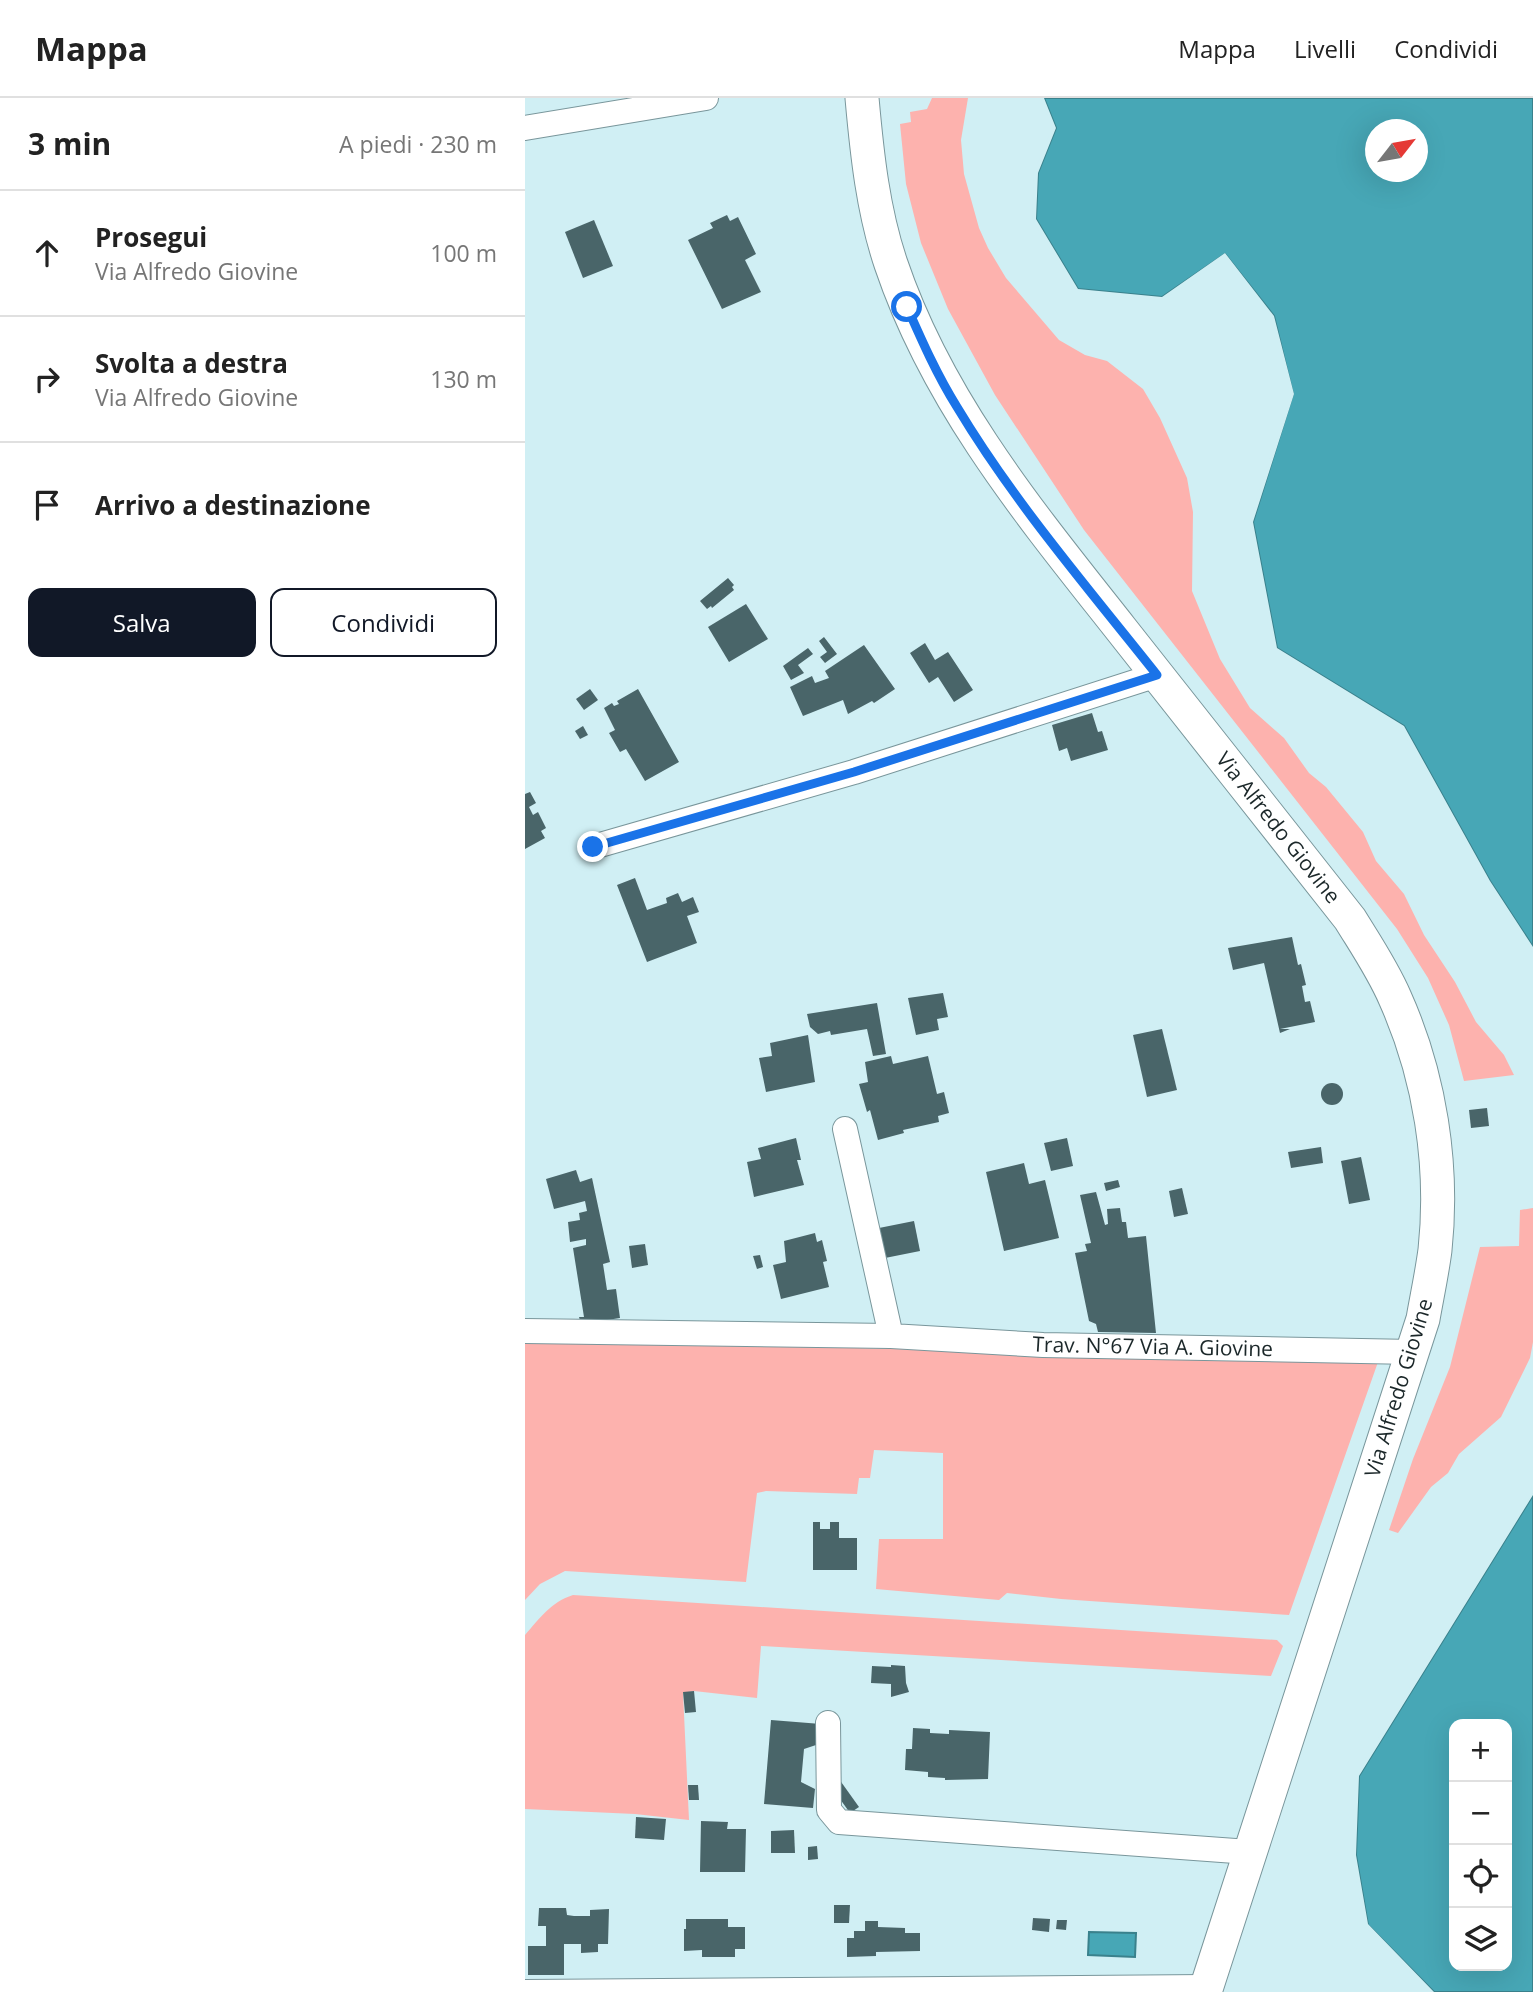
<!DOCTYPE html>
<html lang="it">
<meta charset="utf-8">
<style>
:root{--surface:#fff;--page:#f6f6f6;--text:#222;--muted:#767676;--line:#e0e0e0;--accent:#111827}
body{margin:0;font-family:"Open Sans",sans-serif;background:var(--page);color:var(--text)}
.controls{position:absolute;right:21px;bottom:21px;display:grid;overflow:hidden;border-radius:14px;box-shadow:0 7px 28px #0002}
.controls button{width:63px;height:63px;display:grid;place-items:center;padding:0;border:0;border-bottom:2px solid var(--line);background:var(--surface);color:var(--text);font:35px sans-serif}
.compass{position:absolute;left:840px;top:21px;width:63px;height:63px;border-radius:50%;background:var(--surface);box-shadow:0 7px 28px #0002;rotate:59deg}
.stop{position:absolute;width:21px;height:21px;margin:-16px;border:5px solid #1a73e8;border-radius:50%;background:#fff}
.stop.end{background:#1a73e8;border-color:#fff;box-shadow:0 2px 7px #0008}
.list{margin:0;padding:0;list-style:none}
h2{display:flex;justify-content:space-between;align-items:center;height:91px;margin:0;padding:0 28px;font-size:30px}
h2 small{font-size:23px;font-weight:400;color:var(--muted)}
.list li{display:grid;grid-template-columns:46px 1fr auto;gap:21px;align-items:center;box-sizing:border-box;height:126px;padding:0 28px;border-top:2px solid var(--line)}
.list b{display:block;font-size:26px;white-space:nowrap}
.list p{margin:0;font-size:23px;white-space:nowrap;color:var(--muted)}
.list em{font-size:23px;font-style:normal;color:var(--muted)}
.actions{display:flex;gap:14px;padding:21px 28px}
.actions a{flex:1;padding:16px 0;border:2px solid var(--accent);border-radius:14px;text-align:center;font-size:24px;color:var(--accent)}
.actions .main{background:var(--accent);color:#fff}
.icon{flex:none;width:38px;height:38px;fill:none;stroke:currentColor;stroke-width:2;stroke-linecap:round;stroke-linejoin:round}
.map{position:relative;flex:none;width:1008px;height:1894px;overflow:hidden}
header{display:flex;align-items:center;gap:42px;box-sizing:border-box;height:98px;padding:0 35px;background:var(--surface);border-bottom:2px solid var(--line)}
header strong{font-size:33px}
nav{display:flex;gap:38px;margin-inline-start:auto;font-size:24px}
main{display:flex}
aside{flex:1;background:var(--surface)}
.map>svg:first-child{display:block}
</style>
<header>
<strong>Mappa</strong>
<nav><a>Mappa</a><a>Livelli</a><a>Condividi</a></nav>
</header>
<main>
<aside>
<h2>3 min<small>A piedi · 230 m</small></h2>
<ul class="list">
<li><svg class="icon" aria-label="ahead" viewBox="0 0 24 24"><path d="M12 20V5M6 11l6-6 6 6"/></svg><div><b>Prosegui</b><p>Via Alfredo Giovine</p></div><em>100 m</em></li>
<li><svg class="icon" aria-label="right" viewBox="0 0 24 24"><path d="M7 20v-9h11M14 6l5 5-5 5"/></svg><div><b>Svolta a destra</b><p>Via Alfredo Giovine</p></div><em>130 m</em></li>
<li><svg class="icon" aria-label="arrive" viewBox="0 0 24 24"><path d="M6 21V4h12l-3 4 3 4H6"/></svg><div><b>Arrivo a destinazione</b></div></li>
</ul>
<div class="actions"><a class="main">Salva</a><a>Condividi</a></div>
</aside>
<div class="map">
<svg width="1008" height="1894" viewBox="0 0 1008 1894">
<rect width="100%" height="100%" fill="#d0eff4"/>
<g fill="#fdb2ae">
<polygon points="407,0 443,0 436,42 439,76 454,130 463,150 481,180 534,242 560,257 582,263 618,291 635,320 662,380 668,414 667,493 695,561 725,610 759,640 784,675 801,689 838,734 851,763 879,796 899,837 930,884 951,924 979,957 989,977 939,983 924,927 903,880 872,831 559,432 470,297 423,211 396,145 381,86 375,26 386,24 385,14 402,11"/>
<polygon points="1008,1110 1008,1244 1005,1260 976,1319 934,1356 923,1375 906,1389 873,1435 864,1432 888,1361 925,1269 955,1149 994,1148 995,1112"/>
<polygon points="0,1241 853,1264 764,1517 536,1501 482,1495 474,1502 351,1491 354,1441 418,1441 418,1355 349,1352 345,1380 334,1380 332,1396 241,1393 232,1395 221,1484 40,1473 15,1486 0,1502"/>
<path d="M48,1497L752,1542L758,1548L746,1578L236,1548L232,1600L169,1593L158,1595L164,1722L110,1716L0,1711V1537C15,1520 26,1504 48,1497Z"/>
</g>
<g fill="#47a7b6" stroke="#3a818c" stroke-width="2" fill-rule="evenodd">
<path d="M519,0H1008V849L965,783L879,628L752,550L728,424L768,296L749,218L700,156L637,199L553,191L511,121L513,75L531,30ZM850,32H892V74H850Z"/>
<path d="M1008,1397V1894H909L843,1827L831,1757L834,1678ZM929,1626H982V1868H929Z"/>
<polygon points="564,1834 611,1835 610,1859 563,1857"/>
</g>
<g fill="#d0eff4">
<polygon points="516,0 519,0 531,30 513,75 511,121 553,191 637,199 700,155 749,218 769,296 728,424 752,550 879,628 965,783 1008,849 1008,853 962,785 876,631 748,551 724,424 765,296 746,219 700,160 638,203 551,194 507,122 509,74 527,30"/>
<polygon points="1008,1394 1008,1397 834,1678 831,1757 843,1826 909,1894 904,1894 839,1828 827,1757 830,1677"/>
</g>
<g fill="#496569">
<polygon points="202,117 205,123 213,119 231,156 220,162 236,194 197,211 163,142 188,130 185,125"/>
<polygon points="69,122 88,168 58,180 40,134"/>
<polygon points="203,480 209,487 207,489 209,492 187,510 186,508 182,511 175,503"/>
<polygon points="221,506 243,541 204,564 183,529"/>
<polygon points="299,539 312,556 300,565 295,559 302,554 294,543"/>
<polygon points="400,545 410,562 423,554 448,592 429,604 413,579 404,585 385,555"/>
<polygon points="339,547 370,591 349,605 347,603 323,616 318,602 278,618 265,589 287,578 290,585 304,580 300,573"/>
<polygon points="283,550 288,556 273,567 279,575 266,582 258,568"/>
<polygon points="65,591 73,602 59,612 51,601"/>
<polygon points="113,591 154,664 120,683 101,651 95,654 84,635 90,632 79,610 87,605 89,608 94,606 92,603"/>
<polygon points="567,615 573,634 577,633 583,652 546,663 542,650 534,653 527,627"/>
<polygon points="58,628 63,637 55,641 50,633"/>
<polygon points="5,694 11,705 4,709 8,717 13,714 21,730 16,733 20,740 0,751 0,696"/>
<polygon points="110,780 122,812 142,805 141,800 153,795 157,804 168,799 174,814 162,818 172,845 122,864 92,787"/>
<polygon points="767,839 773,867 776,866 781,887 777,888 780,904 785,903 790,924 755,931 765,931 755,935 739,865 708,872 703,850"/>
<polygon points="418,895 423,919 412,921 414,932 391,937 383,900"/>
<polygon points="352,905 361,956 348,958 342,931 306,937 305,933 293,936 285,929 282,916"/>
<polygon points="637,931 652,992 622,999 608,937"/>
<polygon points="283,937 290,984 241,994 234,960 247,958 245,945"/>
<polygon points="366,958 368,966 403,958 412,996 419,994 424,1015 413,1018 414,1024 378,1032 379,1035 353,1042 345,1012 342,1014 334,986 343,984 340,964"/>
<circle cx="807" cy="996" r="11"/>
<polygon points="962,1010 964,1028 946,1030 944,1012"/>
<polygon points="271,1040 276,1062 272,1062 279,1087 229,1099 222,1064 236,1061 233,1050"/>
<polygon points="542,1040 548,1068 526,1073 519,1045"/>
<polygon points="796,1049 798,1065 766,1070 763,1054"/>
<polygon points="836,1059 845,1102 824,1106 816,1063"/>
<polygon points="499,1065 504,1086 520,1082 534,1140 479,1153 461,1074"/>
<polygon points="51,1072 55,1084 67,1080 85,1164 78,1166 82,1192 91,1191 95,1220 56,1226 54,1219 59,1219 48,1150 61,1147 61,1141 45,1144 43,1124 55,1122 54,1115 62,1113 60,1103 29,1111 21,1081"/>
<polygon points="593,1082 595,1089 581,1093 579,1085"/>
<polygon points="657,1090 663,1116 649,1119 644,1093"/>
<polygon points="571,1094 580,1127 583,1126 582,1111 595,1110 597,1124 601,1124 603,1140 621,1138 631,1235 573,1234 571,1226 564,1223 550,1155 562,1153 560,1146 566,1145 555,1097"/>
<polygon points="389,1123 395,1153 360,1160 354,1130"/>
<polygon points="290,1135 292,1144 297,1142 302,1163 298,1164 304,1189 256,1201 248,1167 261,1164 259,1143"/>
<polygon points="120,1146 123,1167 107,1170 104,1148"/>
<polygon points="235,1157 238,1169 232,1171 228,1158"/>
<polygon points="288,1424 295,1424 295,1431 305,1431 305,1424 314,1424 314,1440 332,1440 332,1472 288,1472"/>
<polygon points="366,1567 380,1568 381,1585 384,1594 366,1599 366,1586 346,1585 347,1568 366,1569"/>
<polygon points="169,1593 171,1614 160,1615 158,1594"/>
<polygon points="246,1622 296,1626 294,1646 279,1651 276,1684 290,1691 288,1710 239,1706"/>
<polygon points="388,1630 405,1631 405,1635 424,1636 424,1632 465,1634 463,1681 420,1682 420,1680 403,1679 403,1674 380,1672 381,1651 387,1651"/>
<polygon points="314,1681 334,1709 325,1715 305,1687"/>
<polygon points="163,1687 173,1687 174,1702 164,1702"/>
<polygon points="111,1719 141,1721 139,1742 110,1740"/>
<polygon points="176,1723 203,1724 202,1731 221,1731 220,1774 175,1774"/>
<polygon points="269,1732 270,1755 246,1755 246,1733"/>
<polygon points="292,1748 293,1761 283,1762 283,1749"/>
<polygon points="309,1807 325,1807 324,1825 309,1825"/>
<polygon points="14,1810 41,1810 42,1817 49,1818 65,1818 65,1812 84,1811 83,1846 73,1846 73,1854 56,1855 56,1846 39,1846 39,1877 3,1877 3,1848 21,1848 21,1828 13,1828"/>
<polygon points="508,1820 525,1821 524,1834 507,1832"/>
<polygon points="161,1821 203,1821 203,1829 220,1829 220,1851 210,1851 210,1859 177,1859 177,1852 159,1853 159,1831 161,1831"/>
<polygon points="532,1822 542,1822 541,1832 531,1831"/>
<polygon points="340,1823 353,1823 353,1829 380,1830 380,1835 395,1835 395,1853 351,1854 351,1858 322,1859 322,1840 329,1840 329,1833 340,1833"/>
</g>
<g fill="none" stroke-linecap="round" stroke-linejoin="round">
<defs>
<g id="street">
<polyline points="0,30 181,0"/>
<polyline points="68,749 329,674 632,577"/>
<path id="s1" d="M320,1031L366,1238L518,1247L888,1254"/>
<polyline points="0,1233 366,1238"/>
<polyline points="303,1625 304,1712 314,1724 724,1754"/>
<polyline points="0,1894 681,1889"/>
</g>
<g id="secondary">
<path id="s2" d="M337,0C342,56 348,113 366,166C413,305 506,417 596,531C672,628 749,724 825,821C841,847 858,872 870,900C905,978 919,1067 910,1152C907,1175 902,1198 898,1221L680,1894"/>
</g>
</defs>
<use href="#street" stroke="#79969b" stroke-width="26"/>
<use href="#secondary" stroke="#79969b" stroke-width="35"/>
<use href="#street" stroke="#fff" stroke-width="24"/>
<use href="#secondary" stroke="#fff" stroke-width="33"/>
</g>
<g fill="none" stroke-linecap="round" stroke-linejoin="round">
<path stroke="#1a73e8" stroke-width="9" d="M68,749L329,674L632,577C563,490 489,404 432,309C412,277 397,243 382,209"/>
</g>
<g text-anchor="middle" stroke-width="7" stroke-linejoin="round" paint-order="stroke">
<g font-size="21" fill="#1b2729" stroke="#fff">
<text dy="7" stroke="none"><textPath href="#s2" startOffset="856">Via Alfredo Giovine</textPath></text>
<text dy="7" stroke="none"><textPath href="#s1" startOffset="474">Trav. N°67 Via A. Giovine</textPath></text>
<text transform="translate(874 1290) rotate(-73)" y="7">Via Alfredo Giovine</text>
</g>
</g>
</svg>
<div class="controls">
<button>+</button>
<button>−</button>
<button><svg class="icon" aria-label="locate" viewBox="0 0 24 24"><circle cx="12" cy="12" r="6"/><path d="M12 2v4M12 18v4M2 12h4M18 12h4"/></svg></button>
<button><svg class="icon" aria-label="layers" viewBox="0 0 24 24"><path d="M12 4l9 5-9 5-9-5zM3 14l9 5 9-5"/></svg></button>
</div>
<svg class="compass" viewBox="-18 -18 36 36"><path d="M0-13l5 13h-10z" fill="#e53935"/><path d="M0 13l5-13h-10z" fill="#767676"/></svg>
<div class="stop" style="left:382px;top:209px"></div>
<div class="stop end" style="left:68px;top:749px"></div>
</div>
</main>
